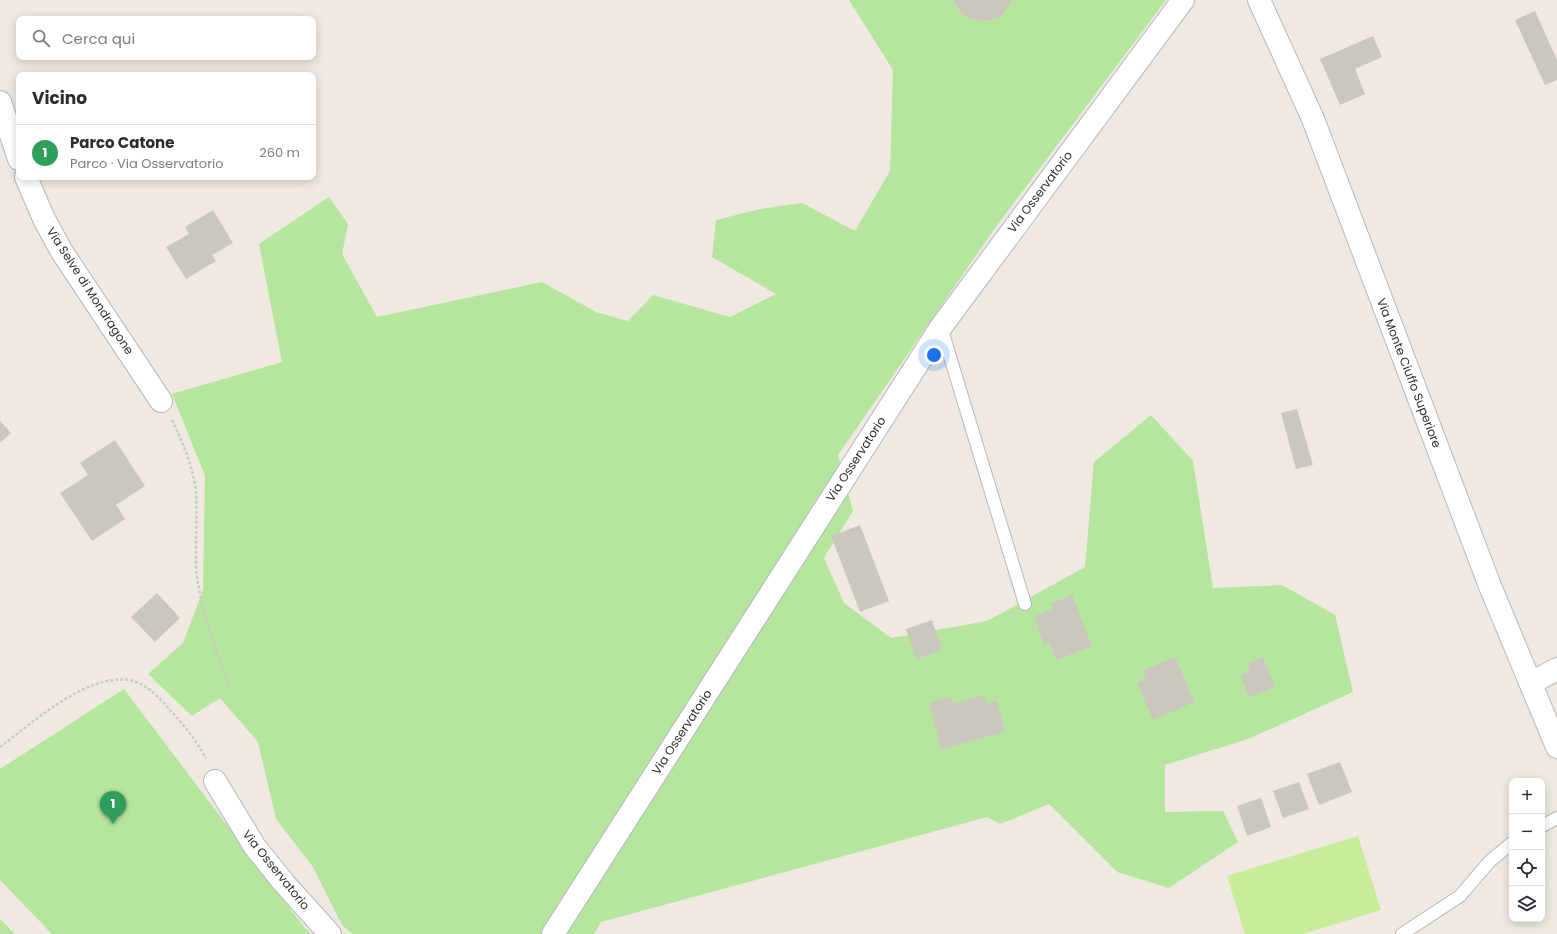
<!DOCTYPE html>
<html lang="it">
<meta charset="utf-8">
<style>
:root{--surface:#fff;--page:#f7f7f7;--text:#2b2b33;--muted:#7c7c81;--line:#e1e1e2;--accent:#4264fb}
body{margin:0;font-family:Poppins,sans-serif;background:var(--page);color:var(--text)}
.controls{position:absolute;right:12px;bottom:12px;display:grid;overflow:hidden;border-radius:8px;box-shadow:0 2px 10px #0003}
.controls button{width:36px;height:36px;display:grid;place-items:center;padding:0;border:0;border-bottom:1px solid var(--line);background:var(--surface);color:var(--text);font:20px sans-serif}
.you{position:absolute;left:934px;top:355px;width:14px;height:14px;margin:-10px;border:3px solid #fff;border-radius:50%;background:#1a73e8;box-shadow:0 0 0 6px #1a73e833}
.badge{display:grid;place-items:center;width:26px;height:26px;border-radius:50%;background:var(--accent);color:#fff;font-size:13px;font-weight:700}
.pin{position:absolute;translate:-50% -33px;filter:drop-shadow(0 1px 2px #0008)}
.pin::after{content:'';position:absolute;top:21px;width:14px;height:12px;background:inherit;clip-path:polygon(0 0,100% 0,50% 100%)}
.list{margin:0;padding:0;list-style:none}
h2{display:flex;justify-content:space-between;align-items:center;height:52px;margin:0;padding:0 16px;font-size:17px}
h2 small{font-size:13px;font-weight:400;color:var(--muted)}
.list li{display:grid;grid-template-columns:26px 1fr auto;gap:12px;align-items:center;box-sizing:border-box;height:56px;padding:0 16px;border-top:1px solid var(--line)}
.list b{display:block;font-size:15px;white-space:nowrap}
.list p{margin:0;font-size:13px;white-space:nowrap;color:var(--muted)}
.list em{font-size:13px;font-style:normal;color:var(--muted)}
.icon{flex:none;width:22px;height:22px;fill:none;stroke:currentColor;stroke-width:2;stroke-linecap:round;stroke-linejoin:round}
.map{position:relative;flex:none;width:1557px;height:934px;overflow:hidden}
.search{position:absolute;background:var(--surface);box-shadow:0 2px 10px #0003;left:16px;top:16px;width:300px;height:44px;display:flex;align-items:center;gap:10px;box-sizing:border-box;padding:0 14px;border-radius:8px;color:var(--muted);font-size:15px}
.panel{position:absolute;background:var(--surface);box-shadow:0 2px 10px #0003;left:16px;top:72px;width:300px;height:108px;border-radius:8px}
.map>svg:first-child{display:block}
</style>
<div class="map">
<svg width="1557" height="934" viewBox="0 0 1557 934">
<rect width="100%" height="100%" fill="#efe9e1"/>
<g fill="#b6e59e">
<polygon points="849,0 1166,0 995,228 838,455 853,511 824,558 844,603 891,638 987,621 1085,567 1094,462 1151,415 1193,461 1213,588 1282,585 1335,615 1353,692 1248,739 1165,765 1165,812 1223,811 1238,842 1169,888 1117,872 1049,804 1000,824 987,817 601,922 594,934 353,934 342,925 313,867 276,819 258,742 220,698 192,716 148,674 183,643 203,590 205,476 172,394 282,362 259,244 329,197 348,224 342,254 377,317 542,282 596,312 628,321 653,295 730,317 776,294 712,257 716,220 760,209 802,203 855,231 890,171 893,70"/>
<polygon points="124,689 304,927 311,934 52,934 0,880 0,769"/>
<polygon points="0,919 15,934 0,934"/>
</g>
<polygon fill="#c9ec9a" points="1358,836 1381,910 1303,934 1245,934 1227,876"/>
<g fill="#cbc7bf">
<polygon points="953,0 1012,0 1006,10 999,17 989,20 979,21 969,18 961,13"/>
<polygon points="1535,11 1557,60 1557,80 1545,85 1515,20"/>
<polygon points="1373,36 1382,57 1355,69 1365,94 1340,105 1320,59"/>
<polygon points="213,210 233,243 212,255 216,261 186,279 166,247 189,234 185,227"/>
<polygon points="1297,409 1313,465 1296,469 1281,413"/>
<polygon points="0,421 11,433 0,443"/>
<polygon points="115,440 145,486 116,505 125,519 92,541 60,493 88,475 80,463"/>
<polygon points="860,525 889,601 860,612 831,536"/>
<polygon points="157,593 180,618 155,642 131,617"/>
<polygon points="1072,595 1092,646 1056,660 1049,641 1044,644 1034,616 1053,609 1051,603"/>
<polygon points="932,620 942,650 916,659 906,629"/>
<polygon points="1175,657 1194,702 1153,720 1137,683 1146,679 1142,671"/>
<polygon points="1263,657 1275,687 1249,697 1240,675 1250,671 1247,664"/>
<polygon points="984,695 986,704 997,701 1005,732 941,749 929,703 951,697 953,704"/>
<polygon points="1340,762 1352,792 1319,805 1307,774"/>
<polygon points="1299,782 1309,809 1283,818 1273,791"/>
<polygon points="1261,798 1271,827 1247,836 1237,806"/>
</g>
<g fill="none" stroke-linecap="round" stroke-linejoin="round">
<defs>
<g id="service">
<polyline points="941,327 1025,604"/>
<polyline points="1542,826 1557,818"/>
<polyline points="1402,934 1460,896 1490,861 1512,843"/>
</g>
<g id="minor">
<polyline points="1259,0 1313,119 1490,586 1557,747"/>
<polyline points="0,102 19,159"/>
<polyline points="26,177 44,219 62,252 161,401"/>
<polyline points="1531,683 1557,669"/>
<polyline points="215,781 255,847 284,883 330,934"/>
<polyline points="553,934 941,327 1183,0"/>
</g>
</defs>
<use href="#service" stroke="#b4b7c1" stroke-width="14"/>
<use href="#minor" stroke="#b4b7c1" stroke-width="24"/>
<g stroke="#c9c9c9" stroke-width="2.5" stroke-dasharray="3 2" stroke-linecap="butt">
<path d="M172,420C183,443 193,466 196,492C198,521 194,549 197,577C203,616 216,652 229,688"/>
<path d="M0,747C34,722 85,674 129,680C146,683 160,698 170,710C184,725 197,741 206,759"/>
</g>
<use href="#service" stroke="#fff" stroke-width="12"/>
<use href="#minor" stroke="#fff" stroke-width="22"/>
</g>
<g text-anchor="middle" stroke-width="3" stroke-linejoin="round" paint-order="stroke">
<g font-size="12" fill="#2e2e2e" stroke="#fff">
<text transform="translate(1040 192) rotate(-53)" y="4">Via Osservatorio</text>
<text transform="translate(90 291) rotate(57)" y="4">Via Selve di Mondragone</text>
<text transform="translate(1409 373) rotate(69)" y="4">Via Monte Ciuffo Superiore</text>
<text transform="translate(856 459) rotate(-57)" y="4">Via Osservatorio</text>
<text transform="translate(682 732) rotate(-57)" y="4">Via Osservatorio</text>
<text transform="translate(276 870) rotate(51)" y="4">Via Osservatorio</text>
</g>
</g>
</svg>
<div class="controls">
<button>+</button>
<button>−</button>
<button><svg class="icon" aria-label="locate" viewBox="0 0 24 24"><circle cx="12" cy="12" r="6"/><path d="M12 2v4M12 18v4M2 12h4M18 12h4"/></svg></button>
<button><svg class="icon" aria-label="layers" viewBox="0 0 24 24"><path d="M12 4l9 5-9 5-9-5zM3 14l9 5 9-5"/></svg></button>
</div>
<div class="you"></div>
<div class="pin badge" style="left:113px;top:824px;background:#2e9e5b">1</div>
<div class="search"><svg class="icon" aria-label="search" viewBox="0 0 24 24"><circle cx="10" cy="10" r="6"/><path d="M15 15l6 6"/></svg>Cerca qui</div>
<section class="panel">
<h2>Vicino<small></small></h2>
<ul class="list">
<li><span class="badge" style="background:#2e9e5b">1</span><div><b>Parco Catone</b><p>Parco · Via Osservatorio</p></div><em>260 m</em></li>
</ul>
</section>
</div>
